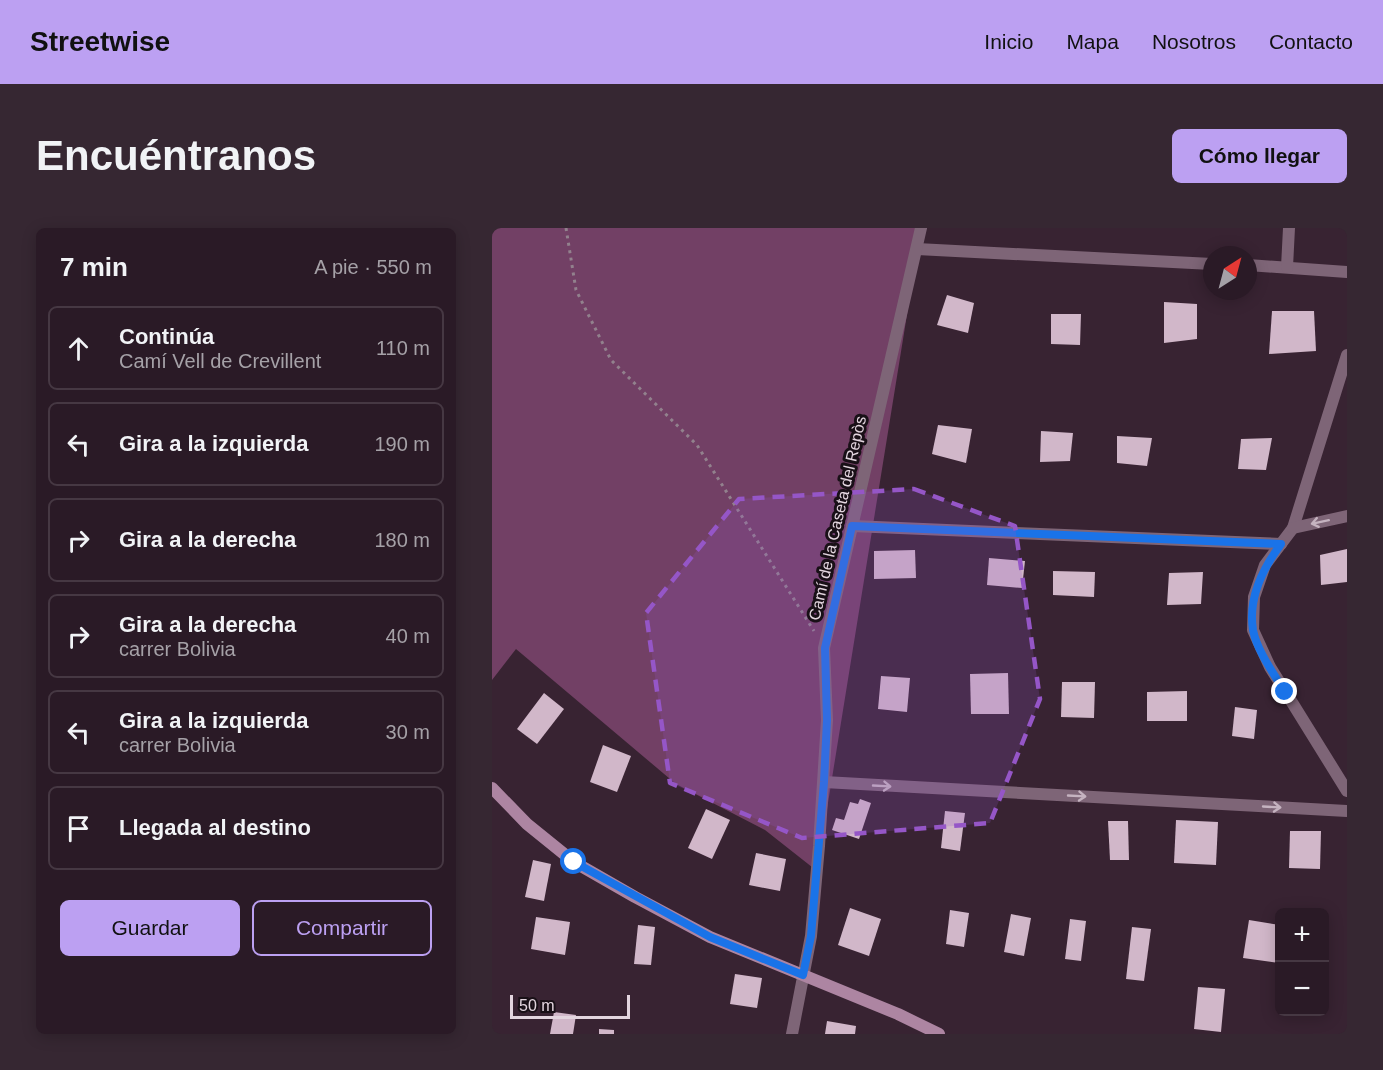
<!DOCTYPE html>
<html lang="es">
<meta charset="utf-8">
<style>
:root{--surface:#2a1a26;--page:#362732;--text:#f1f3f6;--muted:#a5a1a7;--line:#463843;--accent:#bca0f2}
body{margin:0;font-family:Arial,sans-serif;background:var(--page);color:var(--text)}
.controls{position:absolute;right:18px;bottom:18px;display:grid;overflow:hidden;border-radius:9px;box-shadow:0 3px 15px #0003}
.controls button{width:54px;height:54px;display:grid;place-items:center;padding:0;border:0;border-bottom:2px solid var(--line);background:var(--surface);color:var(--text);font:30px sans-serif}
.compass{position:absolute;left:711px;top:18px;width:54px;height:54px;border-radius:50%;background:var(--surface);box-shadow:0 3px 15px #0003;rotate:36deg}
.scale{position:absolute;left:18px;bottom:15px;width:120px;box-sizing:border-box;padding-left:6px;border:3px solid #e3d5df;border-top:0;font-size:16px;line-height:21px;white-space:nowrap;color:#e3d5df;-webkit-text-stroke:4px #191017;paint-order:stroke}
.stop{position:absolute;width:18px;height:18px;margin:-14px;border:4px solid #1a73e8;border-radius:50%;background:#fff}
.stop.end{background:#1a73e8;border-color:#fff;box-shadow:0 2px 6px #0008}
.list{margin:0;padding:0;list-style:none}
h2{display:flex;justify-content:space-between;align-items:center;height:78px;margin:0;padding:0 24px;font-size:26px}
h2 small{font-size:20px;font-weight:400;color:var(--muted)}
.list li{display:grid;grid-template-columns:39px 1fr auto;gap:18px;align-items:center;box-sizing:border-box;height:84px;margin:0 12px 12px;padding:0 12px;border:2px solid var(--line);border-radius:9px}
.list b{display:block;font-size:22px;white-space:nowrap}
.list p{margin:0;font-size:20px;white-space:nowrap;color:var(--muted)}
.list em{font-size:20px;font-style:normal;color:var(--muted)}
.actions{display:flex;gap:12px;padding:18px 24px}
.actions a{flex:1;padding:14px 0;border:2px solid var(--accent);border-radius:9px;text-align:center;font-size:21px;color:var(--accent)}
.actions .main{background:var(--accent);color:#111}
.icon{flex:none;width:33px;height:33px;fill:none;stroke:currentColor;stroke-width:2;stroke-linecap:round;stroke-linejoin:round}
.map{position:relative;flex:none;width:855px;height:806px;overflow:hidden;border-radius:9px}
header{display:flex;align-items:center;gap:36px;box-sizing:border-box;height:84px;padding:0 30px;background:var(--accent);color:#111}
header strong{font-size:28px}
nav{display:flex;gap:33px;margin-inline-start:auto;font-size:21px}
.intro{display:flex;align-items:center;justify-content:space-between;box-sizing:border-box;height:144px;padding:0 36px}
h1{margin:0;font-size:42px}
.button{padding:15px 27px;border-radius:9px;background:var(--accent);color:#111;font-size:21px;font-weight:700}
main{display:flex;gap:36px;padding:0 36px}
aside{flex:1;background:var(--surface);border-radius:9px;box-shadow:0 3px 15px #0003}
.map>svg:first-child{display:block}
</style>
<header>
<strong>Streetwise</strong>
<nav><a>Inicio</a><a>Mapa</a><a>Nosotros</a><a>Contacto</a></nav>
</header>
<div class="intro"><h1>Encuéntranos</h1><a class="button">Cómo llegar</a></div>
<main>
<aside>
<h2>7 min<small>A pie · 550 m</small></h2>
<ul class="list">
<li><svg class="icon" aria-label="ahead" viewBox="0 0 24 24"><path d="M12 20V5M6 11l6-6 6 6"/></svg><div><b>Continúa</b><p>Camí Vell de Crevillent</p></div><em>110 m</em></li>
<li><svg class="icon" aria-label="left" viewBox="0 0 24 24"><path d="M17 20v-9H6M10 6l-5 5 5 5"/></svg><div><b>Gira a la izquierda</b></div><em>190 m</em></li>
<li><svg class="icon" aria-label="right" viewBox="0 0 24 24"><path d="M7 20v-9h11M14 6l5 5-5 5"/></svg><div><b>Gira a la derecha</b></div><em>180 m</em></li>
<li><svg class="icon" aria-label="right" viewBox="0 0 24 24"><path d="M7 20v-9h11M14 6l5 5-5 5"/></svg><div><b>Gira a la derecha</b><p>carrer Bolivia</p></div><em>40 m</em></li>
<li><svg class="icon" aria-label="left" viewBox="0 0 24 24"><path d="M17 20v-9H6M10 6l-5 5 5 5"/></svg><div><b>Gira a la izquierda</b><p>carrer Bolivia</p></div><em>30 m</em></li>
<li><svg class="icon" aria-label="arrive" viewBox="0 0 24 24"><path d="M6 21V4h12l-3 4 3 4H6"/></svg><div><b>Llegada al destino</b></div></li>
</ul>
<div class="actions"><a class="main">Guardar</a><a>Compartir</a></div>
</aside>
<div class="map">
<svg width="855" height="806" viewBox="0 0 855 806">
<rect width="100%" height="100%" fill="#382332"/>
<polygon fill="#724065" points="0,0 429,0 325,643 273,602 184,556 24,421 0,452"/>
<g fill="#d1b7c9">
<polygon points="455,67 482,75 476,105 445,97"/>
<polygon points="672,74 705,76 705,111 672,115"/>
<polygon points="780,83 822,83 824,123 777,126"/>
<polygon points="559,86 589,86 588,117 559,116"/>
<polygon points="446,197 480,201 474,235 440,226"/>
<polygon points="549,203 581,205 578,233 548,234"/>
<polygon points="625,208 660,210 655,238 625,235"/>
<polygon points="780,210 774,242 746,241 749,211"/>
<polygon points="855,321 855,354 829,357 828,327"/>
<polygon points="423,322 424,350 382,351 382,323"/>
<polygon points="497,330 533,333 530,360 495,357"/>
<polygon points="561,343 603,344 602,369 561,367"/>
<polygon points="711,344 709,376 675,377 677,345"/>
<polygon points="516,445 517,486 479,486 478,446"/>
<polygon points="389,448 418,450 415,484 386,481"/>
<polygon points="570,454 603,454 602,490 569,489"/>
<polygon points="695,463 695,493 655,493 655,464"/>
<polygon points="52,465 72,481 45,516 25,501"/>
<polygon points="743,479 765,482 762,511 740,508"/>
<polygon points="111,517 139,528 125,564 98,554"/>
<polygon points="368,571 379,575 367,611 340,602 344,590 352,592 358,574 366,576"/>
<polygon points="214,581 238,592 220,631 196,620"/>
<polygon points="453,583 473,585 468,623 449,620"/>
<polygon points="684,592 726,594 724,637 682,635"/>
<polygon points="616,593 636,593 637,632 618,632"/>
<polygon points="798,603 829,603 828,641 797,640"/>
<polygon points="264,625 294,631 288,663 257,657"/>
<polygon points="41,632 59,636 52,673 33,669"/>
<polygon points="358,680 389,691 377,728 346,717"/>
<polygon points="458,682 477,685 472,719 454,716"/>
<polygon points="519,686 539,690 532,728 512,724"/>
<polygon points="44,689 78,694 73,727 39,721"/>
<polygon points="578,691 594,693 589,733 573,731"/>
<polygon points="757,692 788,697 787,735 751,730"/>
<polygon points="146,697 163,699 159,737 142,736"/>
<polygon points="640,699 659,701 652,753 634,751"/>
<polygon points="243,746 270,750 265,780 238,776"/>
<polygon points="706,759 733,761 729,804 702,801"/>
<polygon points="62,784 84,787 81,806 58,806"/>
<polygon points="335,793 364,798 363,806 333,806"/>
<polygon points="107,801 122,802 122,806 107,806"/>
</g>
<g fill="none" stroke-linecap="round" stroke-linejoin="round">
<polyline stroke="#92818d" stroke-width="3" stroke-dasharray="3 4.5" stroke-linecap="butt" points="74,0 84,62 119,132 205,217 322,403"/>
<g stroke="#7e6577" stroke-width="12">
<polyline points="425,21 720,36"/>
<polyline points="756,37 855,44"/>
<polyline points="795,39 797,0"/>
<polyline points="855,127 801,300 773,337 762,369 761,402 778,439 855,563"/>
<polyline points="360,298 789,316"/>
<polyline points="801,300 855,288"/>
<polyline points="332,554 855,583"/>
<polyline points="300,806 319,708 327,618 335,492 332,420 429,0"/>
</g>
<polyline stroke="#ad85a2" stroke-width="12" points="0,560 35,596 82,634 143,669 218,709 406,786 447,806"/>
</g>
<defs><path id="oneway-shaft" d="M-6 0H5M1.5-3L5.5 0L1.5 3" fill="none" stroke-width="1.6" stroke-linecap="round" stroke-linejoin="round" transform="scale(1.5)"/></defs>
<g stroke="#c5b3c0">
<use href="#oneway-shaft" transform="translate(828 294) rotate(168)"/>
<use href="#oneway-shaft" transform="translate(390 558) rotate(3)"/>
<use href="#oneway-shaft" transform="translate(585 568) rotate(3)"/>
<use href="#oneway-shaft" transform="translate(780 579) rotate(3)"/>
</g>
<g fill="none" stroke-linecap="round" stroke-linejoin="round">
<path stroke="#1a73e8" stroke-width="8" d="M82,634L218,709L311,747L319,708L332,554L335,492L333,420L360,298L789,316C771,340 756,371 761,402C765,423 782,446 793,464"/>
</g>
<path fill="#9556c7" fill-opacity="0.2" stroke="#9556c7" stroke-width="4.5" stroke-dasharray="12 8" stroke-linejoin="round" d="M422,261L523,298L548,471L498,595L310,610L178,555L154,385L247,271Z"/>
<g text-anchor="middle" stroke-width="6" stroke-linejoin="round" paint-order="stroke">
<g font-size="16" fill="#e3d5df" stroke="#191017">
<text transform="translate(345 290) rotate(-77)" y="6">Camí de la Caseta del Repòs</text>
</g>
</g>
</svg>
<div class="controls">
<button>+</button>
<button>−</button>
</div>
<svg class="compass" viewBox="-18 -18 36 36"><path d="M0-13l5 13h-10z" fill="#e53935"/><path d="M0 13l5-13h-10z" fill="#a5a1a7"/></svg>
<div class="scale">50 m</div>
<div class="stop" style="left:82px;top:634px"></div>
<div class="stop end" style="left:793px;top:464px"></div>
</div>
</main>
